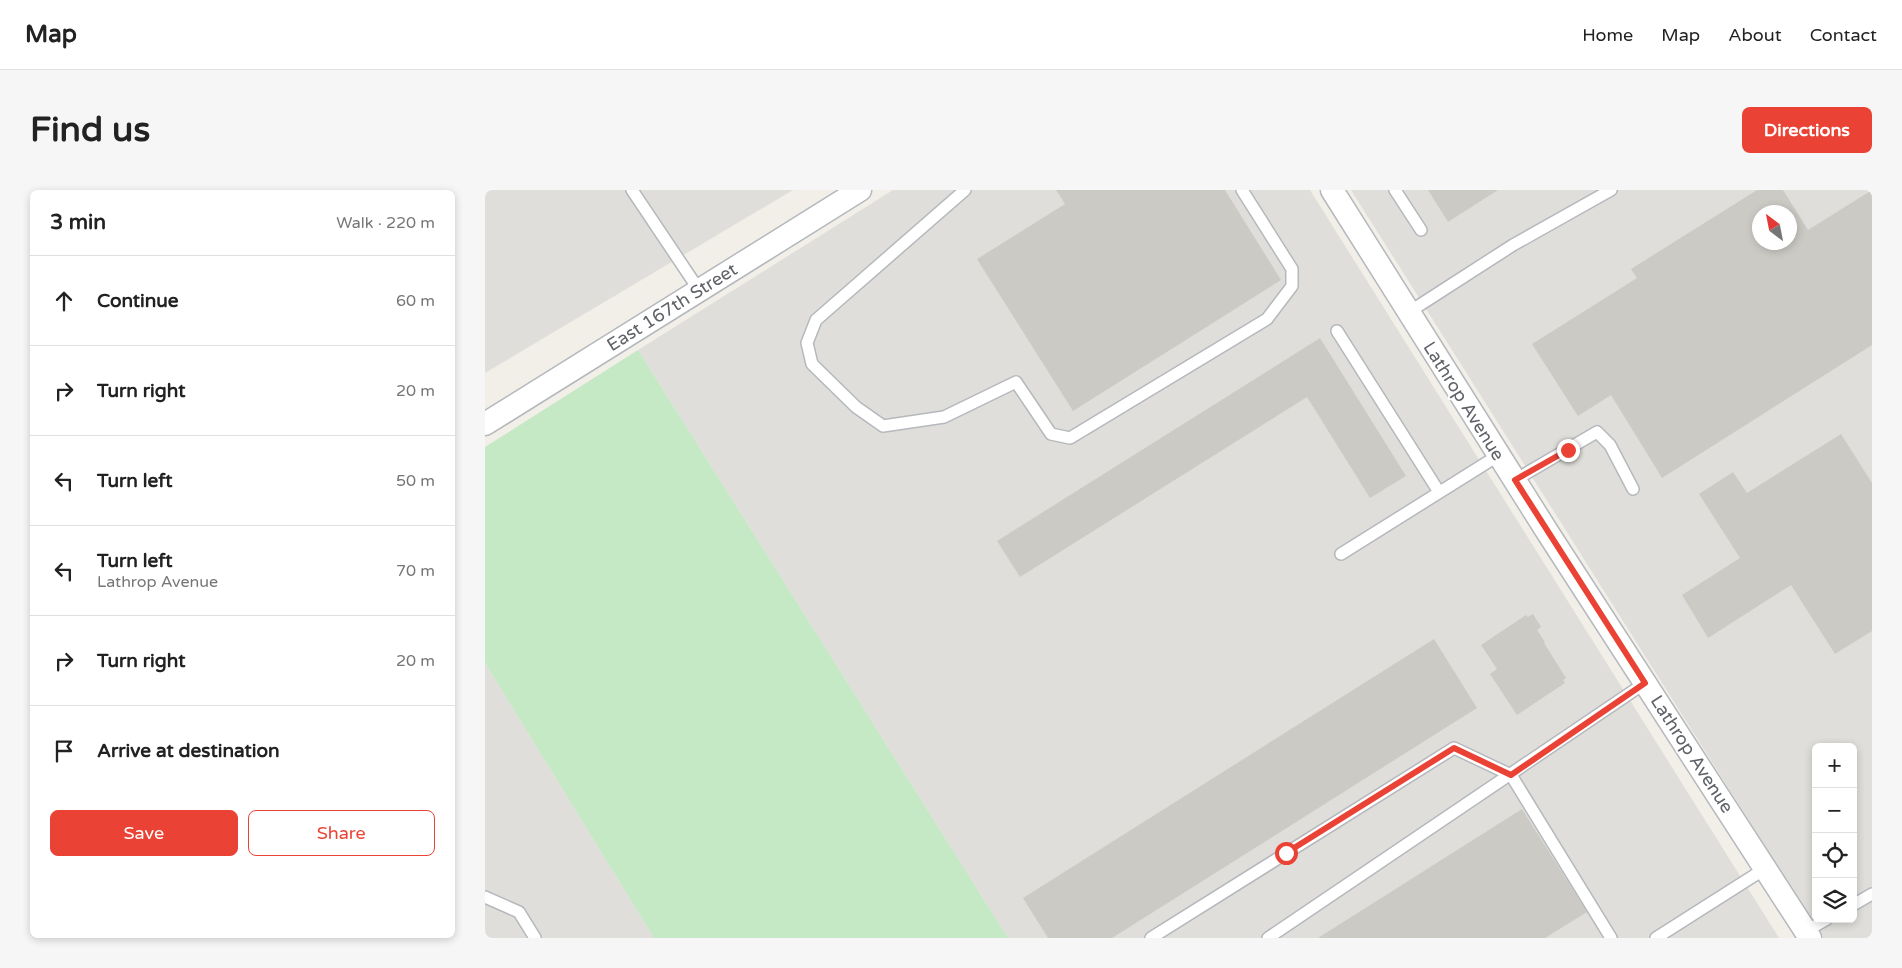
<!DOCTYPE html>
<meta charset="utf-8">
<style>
:root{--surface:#fff;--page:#f6f6f6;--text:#222;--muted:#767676;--line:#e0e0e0;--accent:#ea4335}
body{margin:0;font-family:"Varela Round",sans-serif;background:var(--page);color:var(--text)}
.controls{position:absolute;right:15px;bottom:15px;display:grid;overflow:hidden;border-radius:8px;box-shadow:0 2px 8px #0003}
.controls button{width:45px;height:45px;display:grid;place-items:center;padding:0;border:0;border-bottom:1px solid var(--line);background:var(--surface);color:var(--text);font:25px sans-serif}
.compass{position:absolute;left:1267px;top:15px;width:45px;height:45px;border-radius:50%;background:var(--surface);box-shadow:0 2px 8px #0003;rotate:328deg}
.stop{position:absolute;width:15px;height:15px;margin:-11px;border:4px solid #ea4335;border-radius:50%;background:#fff}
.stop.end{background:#ea4335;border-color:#fff;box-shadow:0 1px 5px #0008}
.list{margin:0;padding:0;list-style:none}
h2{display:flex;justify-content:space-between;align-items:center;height:65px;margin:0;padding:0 20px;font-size:21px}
h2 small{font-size:16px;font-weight:400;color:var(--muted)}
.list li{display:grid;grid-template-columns:32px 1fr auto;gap:15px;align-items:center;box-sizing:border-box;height:90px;padding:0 20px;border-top:1px solid var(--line)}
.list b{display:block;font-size:19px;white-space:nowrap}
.list p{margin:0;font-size:16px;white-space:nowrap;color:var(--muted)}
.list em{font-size:16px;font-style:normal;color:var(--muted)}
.actions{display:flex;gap:10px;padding:15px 20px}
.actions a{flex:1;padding:11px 0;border:1px solid var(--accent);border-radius:8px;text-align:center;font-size:18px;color:var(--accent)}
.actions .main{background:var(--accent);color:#fff}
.icon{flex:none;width:28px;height:28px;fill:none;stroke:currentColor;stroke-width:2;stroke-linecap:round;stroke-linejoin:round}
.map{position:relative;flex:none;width:1387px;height:748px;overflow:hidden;border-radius:8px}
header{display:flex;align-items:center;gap:30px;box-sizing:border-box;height:70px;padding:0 25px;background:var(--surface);border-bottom:1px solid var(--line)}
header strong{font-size:24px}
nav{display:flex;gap:28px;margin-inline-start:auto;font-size:18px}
.intro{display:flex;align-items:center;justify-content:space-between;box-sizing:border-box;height:120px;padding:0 30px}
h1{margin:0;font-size:35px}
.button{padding:12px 22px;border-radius:8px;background:var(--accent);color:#fff;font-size:18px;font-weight:700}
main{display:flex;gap:30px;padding:0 30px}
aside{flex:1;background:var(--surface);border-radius:8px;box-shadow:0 2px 8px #0003}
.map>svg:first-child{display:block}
</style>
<header>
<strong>Map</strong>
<nav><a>Home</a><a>Map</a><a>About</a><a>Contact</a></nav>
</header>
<div class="intro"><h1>Find us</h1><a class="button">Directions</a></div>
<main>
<aside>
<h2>3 min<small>Walk · 220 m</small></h2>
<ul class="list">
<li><svg class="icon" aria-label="ahead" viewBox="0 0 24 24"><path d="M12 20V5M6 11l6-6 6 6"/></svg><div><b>Continue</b></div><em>60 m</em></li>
<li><svg class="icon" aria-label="right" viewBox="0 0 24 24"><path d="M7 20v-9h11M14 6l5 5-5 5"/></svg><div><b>Turn right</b></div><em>20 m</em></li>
<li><svg class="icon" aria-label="left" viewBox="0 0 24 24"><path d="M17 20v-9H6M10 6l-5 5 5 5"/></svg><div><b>Turn left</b></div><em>50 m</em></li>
<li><svg class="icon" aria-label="left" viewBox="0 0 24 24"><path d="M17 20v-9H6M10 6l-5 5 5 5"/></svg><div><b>Turn left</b><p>Lathrop Avenue</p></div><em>70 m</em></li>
<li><svg class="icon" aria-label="right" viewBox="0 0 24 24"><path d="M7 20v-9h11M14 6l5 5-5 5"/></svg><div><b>Turn right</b></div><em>20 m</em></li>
<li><svg class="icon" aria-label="arrive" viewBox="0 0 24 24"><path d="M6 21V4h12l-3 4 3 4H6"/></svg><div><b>Arrive at destination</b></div></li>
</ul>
<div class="actions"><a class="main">Save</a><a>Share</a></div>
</aside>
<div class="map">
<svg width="1387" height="748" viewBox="0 0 1387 748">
<rect width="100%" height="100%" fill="#f1efe8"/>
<g fill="#e0deda" fill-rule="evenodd">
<polygon points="0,0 308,0 0,183"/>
<polygon points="408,0 825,0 1294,748 523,748 153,160"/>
<path d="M866,0H1387V748H1338ZM1274,22H1304V52H1274ZM1331,557H1368V729H1331Z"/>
<polygon points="0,473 169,748 0,748"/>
</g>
<polygon fill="#c5e8c5" points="153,160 523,748 169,748 0,473 0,257"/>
<g fill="#cccac5" fill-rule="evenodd">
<polygon points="571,0 740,0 796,90 588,221 492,69 580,14"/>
<polygon points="943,0 1013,0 963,32"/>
<path d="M1272,0H1298L1323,40L1387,0V155L1177,288L1126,205L1093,226L1047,154L1152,88L1146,79ZM1274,22H1304V52H1274Z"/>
<polygon points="835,148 921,286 885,308 822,207 535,387 512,351"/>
<polygon points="1356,244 1387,293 1387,441 1350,464 1306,395 1223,448 1197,405 1255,368 1214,304 1248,282 1262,303"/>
<polygon points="1048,424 1056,437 1052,440 1060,452 1059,453 1081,488 1078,490 1080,493 1032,525 1005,484 1012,479 996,455 1041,425 1043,427"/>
<polygon points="949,449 992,518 627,748 563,748 538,708"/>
<polygon points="1037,619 1102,722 1060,748 833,748"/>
</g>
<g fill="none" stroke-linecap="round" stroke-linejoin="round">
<defs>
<g id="service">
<polyline points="147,0 214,100"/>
<polyline points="480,0 331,130 322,153 327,174 371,217 398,236 459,227 531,192 566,244 585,248 782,129 807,96 807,79 757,0"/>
<polyline points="910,0 936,40"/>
<polyline points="924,122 1028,55 1126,0"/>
<polyline points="852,141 954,302"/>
<polyline points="1030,290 1112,242 1125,255 1148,299"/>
<polyline points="856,364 1014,265"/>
<polyline points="0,707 34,722 50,748"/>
<polyline points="1368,715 1387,704"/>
<polyline points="1321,741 1342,729"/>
<polyline points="666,748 969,558 1026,585 1126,748"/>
<polyline points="783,748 1160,493"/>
<polyline points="1171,748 1281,678"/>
</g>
<g id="minor">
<polyline points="847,0 1063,343 1325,748"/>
<polyline points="0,234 375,0"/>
</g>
</defs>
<use href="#service" stroke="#b5b8bc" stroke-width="14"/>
<use href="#minor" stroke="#b5b8bc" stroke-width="25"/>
<use href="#service" stroke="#fff" stroke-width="11"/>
<use href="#minor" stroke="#fff" stroke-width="22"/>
</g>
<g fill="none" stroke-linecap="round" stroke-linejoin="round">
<polyline stroke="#ea4335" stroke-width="6" points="801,663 969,558 1026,585 1160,493 1030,290 1083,260"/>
</g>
<g text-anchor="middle" stroke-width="4" stroke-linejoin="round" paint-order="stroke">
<g font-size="18" fill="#5f6368" stroke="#fff">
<text transform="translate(187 117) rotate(-32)" y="6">East 167th Street</text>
<text transform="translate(979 211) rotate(58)" y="6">Lathrop Avenue</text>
<text transform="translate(1207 564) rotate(57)" y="6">Lathrop Avenue</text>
</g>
</g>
</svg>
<div class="controls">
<button>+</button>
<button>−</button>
<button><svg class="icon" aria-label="locate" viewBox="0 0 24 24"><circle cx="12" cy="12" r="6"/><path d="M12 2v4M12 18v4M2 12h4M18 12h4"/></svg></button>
<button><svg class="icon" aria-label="layers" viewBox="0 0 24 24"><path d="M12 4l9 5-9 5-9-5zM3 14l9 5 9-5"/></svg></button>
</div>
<svg class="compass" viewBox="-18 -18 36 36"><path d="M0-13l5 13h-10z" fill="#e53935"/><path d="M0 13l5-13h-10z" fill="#767676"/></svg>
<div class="stop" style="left:801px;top:663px"></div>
<div class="stop end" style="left:1083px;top:260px"></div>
</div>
</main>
